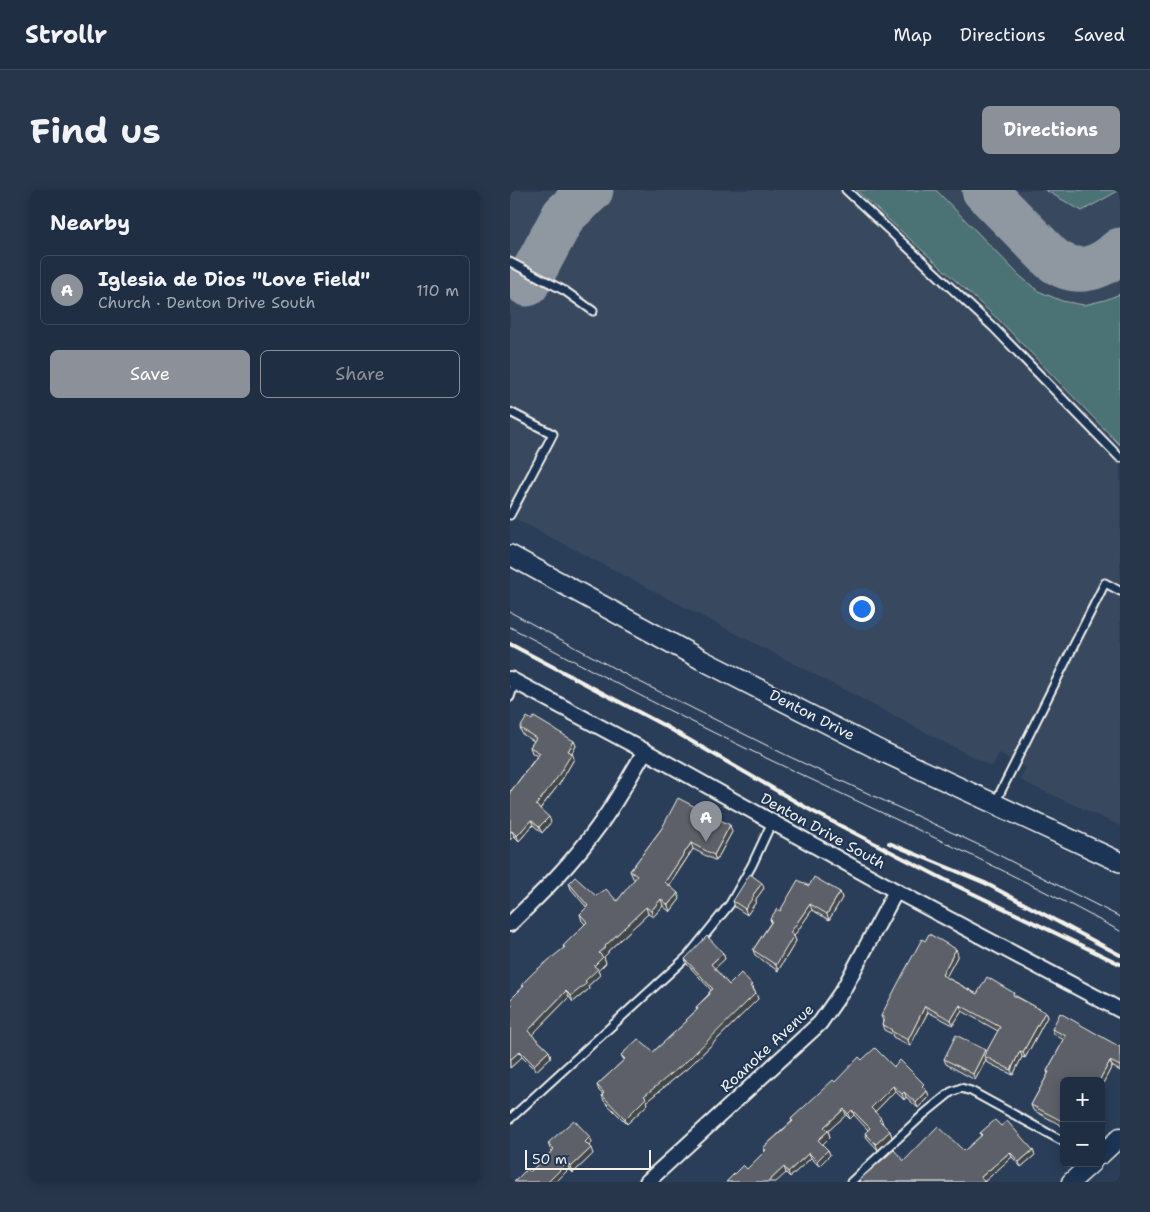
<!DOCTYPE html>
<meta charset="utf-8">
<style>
:root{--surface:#202e44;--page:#28364b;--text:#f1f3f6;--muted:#a2a8b2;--line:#3d4a5d;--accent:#8c9099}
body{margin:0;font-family:"Shantell Sans",sans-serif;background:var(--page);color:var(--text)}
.controls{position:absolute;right:15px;bottom:15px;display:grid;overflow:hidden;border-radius:8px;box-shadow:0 2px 12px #0003}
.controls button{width:45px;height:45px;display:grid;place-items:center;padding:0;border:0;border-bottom:1px solid var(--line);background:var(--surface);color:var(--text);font:25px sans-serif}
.scale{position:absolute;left:15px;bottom:12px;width:126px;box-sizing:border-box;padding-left:5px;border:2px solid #f4f1e8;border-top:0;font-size:14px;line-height:18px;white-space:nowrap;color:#f4f1e8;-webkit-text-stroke:4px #1d3557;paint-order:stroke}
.you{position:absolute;left:351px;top:418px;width:18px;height:18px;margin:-12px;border:4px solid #fff;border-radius:50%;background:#1a73e8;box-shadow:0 0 0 8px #1a73e833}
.badge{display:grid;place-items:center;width:32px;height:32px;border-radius:50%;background:var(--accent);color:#fff;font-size:16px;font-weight:700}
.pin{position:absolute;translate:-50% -41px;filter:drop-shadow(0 1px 2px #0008)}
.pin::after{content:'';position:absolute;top:26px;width:18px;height:15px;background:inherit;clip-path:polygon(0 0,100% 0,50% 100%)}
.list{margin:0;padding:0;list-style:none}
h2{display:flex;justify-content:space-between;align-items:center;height:65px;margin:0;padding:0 20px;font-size:21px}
h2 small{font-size:16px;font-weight:400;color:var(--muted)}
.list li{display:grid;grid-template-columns:32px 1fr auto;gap:15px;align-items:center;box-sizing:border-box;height:70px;margin:0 10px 10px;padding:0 10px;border:1px solid var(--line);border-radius:8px}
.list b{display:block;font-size:19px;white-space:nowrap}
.list p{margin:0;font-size:16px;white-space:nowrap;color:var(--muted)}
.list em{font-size:16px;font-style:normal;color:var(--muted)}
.actions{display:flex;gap:10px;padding:15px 20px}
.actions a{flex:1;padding:11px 0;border:1px solid var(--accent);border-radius:8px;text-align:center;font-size:18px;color:var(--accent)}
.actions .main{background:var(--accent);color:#fff}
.map{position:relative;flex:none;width:610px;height:992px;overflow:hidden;border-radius:8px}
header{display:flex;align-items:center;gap:30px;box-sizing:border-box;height:70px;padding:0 25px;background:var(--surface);border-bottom:1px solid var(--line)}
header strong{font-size:24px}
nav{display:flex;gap:28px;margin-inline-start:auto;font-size:18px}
.intro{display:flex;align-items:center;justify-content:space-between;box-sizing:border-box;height:120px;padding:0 30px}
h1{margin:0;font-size:35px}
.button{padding:12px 22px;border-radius:8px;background:var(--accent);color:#fff;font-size:18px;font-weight:700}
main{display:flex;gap:30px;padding:0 30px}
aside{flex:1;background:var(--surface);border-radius:8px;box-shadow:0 2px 12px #0003}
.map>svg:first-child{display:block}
</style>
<header>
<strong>Strollr</strong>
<nav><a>Map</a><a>Directions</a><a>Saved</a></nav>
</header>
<div class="intro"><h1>Find us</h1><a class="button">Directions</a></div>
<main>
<aside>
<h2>Nearby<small></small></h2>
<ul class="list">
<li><span class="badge">A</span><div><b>Iglesia de Dios &quot;Love Field&quot;</b><p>Church · Denton Drive South</p></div><em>110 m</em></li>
</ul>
<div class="actions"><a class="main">Save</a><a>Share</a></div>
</aside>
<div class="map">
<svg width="610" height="992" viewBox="0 0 610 992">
<rect width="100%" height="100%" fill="#2a3e5a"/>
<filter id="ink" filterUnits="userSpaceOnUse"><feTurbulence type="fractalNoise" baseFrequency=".02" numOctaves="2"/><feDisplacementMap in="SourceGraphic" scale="10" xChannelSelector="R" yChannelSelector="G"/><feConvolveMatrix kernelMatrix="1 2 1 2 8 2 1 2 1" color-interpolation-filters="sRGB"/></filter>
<g filter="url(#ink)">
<polygon fill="#39485e" points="0,0 610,0 610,636 510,590 516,578 489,563 482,577 0,326"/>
<g fill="#4c7274" stroke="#a0b2ae">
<polygon points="346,0 426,0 510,86 528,101 552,111 574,115 595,110 610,104 610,255 490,131"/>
<polygon points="535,0 610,0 572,21"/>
</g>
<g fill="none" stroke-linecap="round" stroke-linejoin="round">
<g stroke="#8f98a1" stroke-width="45">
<path d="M474,0L541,68C565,87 590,80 610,60"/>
<polyline points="17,94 54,25 81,0"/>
</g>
<defs>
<g id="service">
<polyline points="336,0 484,138 610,268"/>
<polyline points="0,72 55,101 83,121"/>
<polyline points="0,222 43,244 0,325"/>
<polyline points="0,507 5,492"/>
<polyline points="485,613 595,393 610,401"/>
<polyline points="0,929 178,766 220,714 242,675 262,632"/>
<polyline points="341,992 414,924 441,902 451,898 461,901 554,952"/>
</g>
<g id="minor">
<polyline points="0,489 135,561 386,701 610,820"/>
<path d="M0,734C32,703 63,672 88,637C106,613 120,586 135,561"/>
<polyline points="137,992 310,833 333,800 386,701"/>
</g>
<g id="tertiary">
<polyline points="591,965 610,947"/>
<polyline points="561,992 582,973"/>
</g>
<polyline id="secondary" points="0,365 192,470 373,562 610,672"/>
</defs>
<use href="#service" stroke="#f4f1e8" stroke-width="11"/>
<use href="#minor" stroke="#f4f1e8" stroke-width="18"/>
<use href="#tertiary" stroke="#f4f1e8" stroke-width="21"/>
<use href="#secondary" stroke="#f4f1e8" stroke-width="22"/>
<use href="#service" stroke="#1d3557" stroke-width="7"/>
<use href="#minor" stroke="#1d3557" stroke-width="14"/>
<use href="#tertiary" stroke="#1d3557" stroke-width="18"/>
<use href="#secondary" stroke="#1d3557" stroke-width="19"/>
<g stroke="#f4f1e8" stroke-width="1">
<polyline points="0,422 124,489 278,566 471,656 610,727"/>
<path d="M0,437C90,485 181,533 273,576C386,630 500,681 610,741"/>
</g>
<g stroke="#f4f1e8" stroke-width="4">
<polyline points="0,454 155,536 302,621 445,695 610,774"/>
<polyline points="379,653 475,693 610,765"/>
</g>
</g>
<g fill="#505359" stroke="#f4f1e8">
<polygon points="10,538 64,551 66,556 62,563 64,569 50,593 30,619 41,632 32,643 23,635 9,651 4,646 0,650 1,601 27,566 22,563 20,557 24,551 12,544"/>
<polygon points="152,638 222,642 206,671 183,659 159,696 170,709 160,722 153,716 143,727 138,724 98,761 98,763 94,767 96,773 88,781 90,785 78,796 79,799 63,812 59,807 22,845 39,861 41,867 26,881 12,867 0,878 0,817 1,816 0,810 13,797 12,794 54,758 53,756 75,734 72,731 70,724 77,718 61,699 59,693 86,706 107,711 125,689 123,688 120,681"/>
<polygon points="299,696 330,702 332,708 319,730 302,720 284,746 286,751 268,781 245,765 243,760 261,732 260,729"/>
<polygon points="254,698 246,709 246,712 237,725 225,717 223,711"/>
<polygon points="213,763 215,769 204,778 219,795 242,795 248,809 179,877 137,911 138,914 117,934 94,911 92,905 93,904 89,901 87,895 114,870 111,865 143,862 177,831 176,830 187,820 186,817 199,804 199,802 201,800 177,774 175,769"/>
<polygon points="448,765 436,787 467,804 506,806 535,822 537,827 515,868 512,867 503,885 476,872 476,870 465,890 436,874 434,869 475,860 476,863 488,841 452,821 443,835 418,822 400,856 383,847 382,844 374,840 372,834 373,831 371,826"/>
<polygon points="542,839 610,857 610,881 602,876 591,897 591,891 554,891 554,937 523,920 521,915 538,884 537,881 554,850 544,844"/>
<polygon points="352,870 384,877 416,900 417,901 419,906 408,918 396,907 394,910 385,901 365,922 371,928 373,934 380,941 382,947 368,960 357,948 355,943 358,940 344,925 340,929 336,925 318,941 320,947 312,954 318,960 320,965 309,976 301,968 280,987 276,983 237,979 255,961 253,958 282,931 281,929"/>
<polygon points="491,936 525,965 511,977 502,967 475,991 475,992 350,992 349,990 394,971 454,961 471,946 470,943"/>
<polygon points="80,947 82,953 79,956 83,964 63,983 59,979 20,982 42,961 40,959 38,953"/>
</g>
<g fill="#414449" stroke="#f4f1e8">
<polygon points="64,551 66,556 60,566 58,561"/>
<polygon points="62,563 64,569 50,593 28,621 26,615"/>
<polygon points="39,627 41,632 32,643 29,637"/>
<polygon points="21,630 23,635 9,651 7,646"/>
<polygon points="220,635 222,642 206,671 204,665"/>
<polygon points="2,641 4,646 0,650 0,642"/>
<polygon points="181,653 183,659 157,698 155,692"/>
<polygon points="252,693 254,698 246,709 246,712 237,725 235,719 243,705"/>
<polygon points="330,702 332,708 319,730 317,724"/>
<polygon points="168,703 170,709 160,722 158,715"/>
<polygon points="151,709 153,716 143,727 141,721"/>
<polygon points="300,714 302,720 284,746 286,751 268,781 266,775 280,743"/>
<polygon points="136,717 138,724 98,761 98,763 94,767 96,773 88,781 90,785 78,796 79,799 63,812 61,806 75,791 84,776 89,763 95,756"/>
<polygon points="446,759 448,765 434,791 432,785"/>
<polygon points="213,763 215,769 203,780 201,774"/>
<polygon points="56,801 59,807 20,847 18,841"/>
<polygon points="246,803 248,809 179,877 137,911 138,914 117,934 115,929 134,906"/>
<polygon points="450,815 452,821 443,835 441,830"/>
<polygon points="415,816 418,822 400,856 398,850"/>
<polygon points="535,822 537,827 515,868 513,862"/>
<polygon points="475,860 478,866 474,866 476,870 465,890 463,884"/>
<polygon points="10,861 12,867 0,878 0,870"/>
<polygon points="39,861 41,867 26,881 24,875"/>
<polygon points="510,861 512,867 503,885 501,880"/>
<polygon points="600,871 602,876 591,897 591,891 589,891"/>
<polygon points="383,896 385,901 363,924 361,918"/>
<polygon points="417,901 419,906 408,918 406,913"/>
<polygon points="394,902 396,907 394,910 392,904"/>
<polygon points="334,919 336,925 316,943 314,937"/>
<polygon points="342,920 344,925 340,929 338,924"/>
<polygon points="318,941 320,947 311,956 308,950"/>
<polygon points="380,941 382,947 368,960 366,954"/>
<polygon points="80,947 82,953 77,957 75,952"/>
<polygon points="81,958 83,964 63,983 61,977"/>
<polygon points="318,960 320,965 309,976 307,971"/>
<polygon points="523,960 525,965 511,977 509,972"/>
<polygon points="500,962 502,967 474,992 471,987"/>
<polygon points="299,963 301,968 280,987 278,982"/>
<polygon points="57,973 59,979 46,992 38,992"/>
<polygon points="274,977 276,983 266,992 258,992"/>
</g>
<g fill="#5d6168" stroke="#f4f1e8">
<polygon points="17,527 22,530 24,527 64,551 58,561 62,563 47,588 26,615 39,627 29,637 21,630 7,646 2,641 0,642 0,600 1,601 30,563 20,557 26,548 10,538"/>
<polygon points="168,608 220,635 204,665 181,653 155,692 168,703 158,715 151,709 141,721 136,717 95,756 96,757 89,763 93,767 84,776 88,779 75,791 77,793 61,806 56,801 18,841 39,861 24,875 10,861 0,870 0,817 3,815 0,812 0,810 14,796 12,794 24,782 55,757 53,756 77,732 70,724 78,716 59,693 65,687 86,706 96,699 107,711 127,686 120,681 152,638"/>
<polygon points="240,684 252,693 243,705 244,706 235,719 223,711"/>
<polygon points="304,687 330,702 317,724 300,714 280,743 284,745 266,775 243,760 262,731 260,729 267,719 270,721 288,690 299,696"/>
<polygon points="419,744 446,759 432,785 467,804 477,787 504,803 503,805 535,822 513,862 510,861 501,880 474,866 490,837 450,815 441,830 415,816 398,850 381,841 382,840 372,834 375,828 371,826 394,782 412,749 415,751"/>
<polygon points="197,746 213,763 201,774 219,795 231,783 242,795 240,796 246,803 177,871 134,906 136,908 115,929 92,905 94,903 87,895 115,869 111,865 128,849 143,862 177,831 176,830 188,819 186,817 200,804 199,802 203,799 175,769"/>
<polygon points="550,823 610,857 610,876 600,871 589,891 554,891 554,928 552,931 521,915 539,882 537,881 556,846 542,839"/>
<polygon points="446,845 475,860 463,884 434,869"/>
<polygon points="365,858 384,877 390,870 414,894 412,896 417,901 406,913 394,902 392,904 383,896 361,918 371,928 369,930 380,941 366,954 355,943 360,938 342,920 338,924 334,919 314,937 318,941 308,950 318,960 307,971 299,963 278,982 274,977 258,992 216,992 233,975 237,979 256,960 253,958 283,931 281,929 323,890 325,892 349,867 352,870"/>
<polygon points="64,930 80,947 75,952 81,958 61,977 57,973 38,992 4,992 17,979 20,982 44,959 38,953"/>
<polygon points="485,930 491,936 497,931 523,960 509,972 500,962 471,987 475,992 351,992 349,990 384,960 394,971 428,936 454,961 472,945 470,943"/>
</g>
</g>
<g text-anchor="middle" stroke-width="4" stroke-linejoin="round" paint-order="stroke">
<g font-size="15" fill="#f4f1e8" stroke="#1d3557">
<text transform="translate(302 525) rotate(27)" y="5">Denton Drive</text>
<text transform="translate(313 641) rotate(29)" y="5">Denton Drive South</text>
<text transform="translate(257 858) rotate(-43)" y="5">Roanoke Avenue</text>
</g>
</g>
</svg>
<div class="controls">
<button>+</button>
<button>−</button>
</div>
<div class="scale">50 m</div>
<div class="you"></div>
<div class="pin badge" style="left:196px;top:652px">A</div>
</div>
</main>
